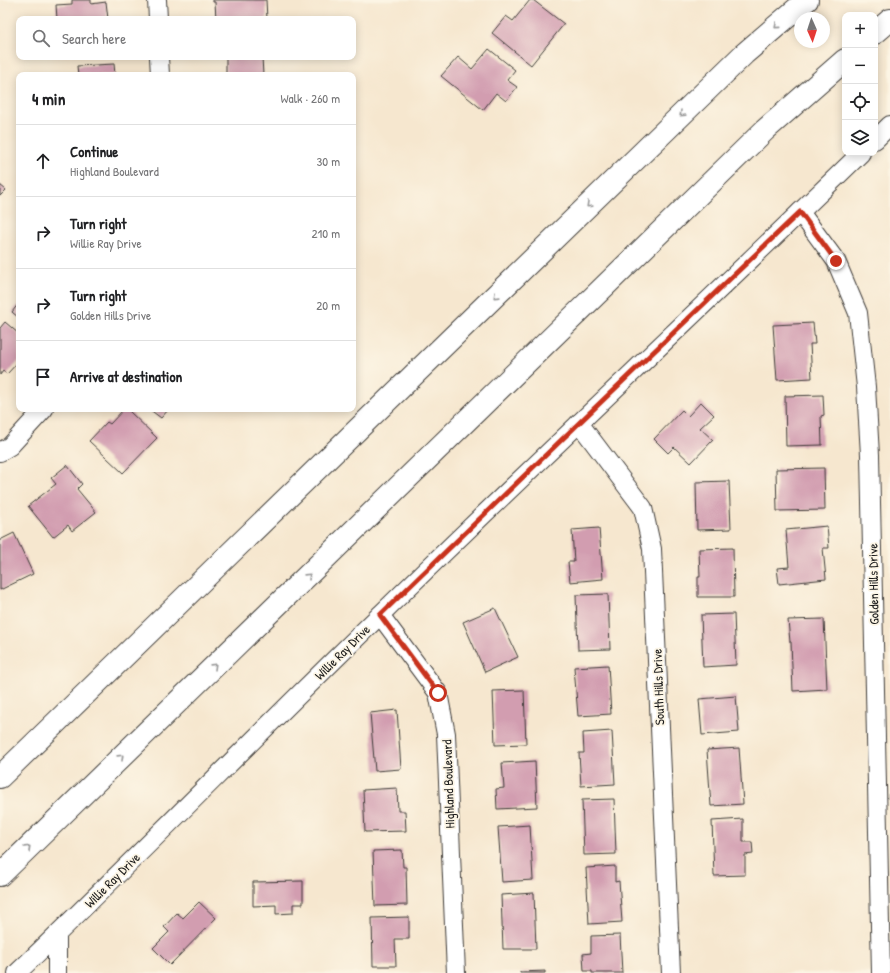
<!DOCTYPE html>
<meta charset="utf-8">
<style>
:root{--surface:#fff;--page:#f6f6f6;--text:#202124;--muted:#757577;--line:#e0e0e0}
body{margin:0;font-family:"Patrick Hand",sans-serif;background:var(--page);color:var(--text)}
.controls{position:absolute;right:12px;top:12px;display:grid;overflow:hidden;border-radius:8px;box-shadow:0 2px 10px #0003}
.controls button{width:36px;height:36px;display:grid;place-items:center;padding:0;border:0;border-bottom:1px solid var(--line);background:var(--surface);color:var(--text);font:20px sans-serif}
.compass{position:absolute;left:794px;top:12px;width:36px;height:36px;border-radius:50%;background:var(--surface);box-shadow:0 2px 10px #0003;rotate:177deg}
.stop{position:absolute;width:12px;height:12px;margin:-9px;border:3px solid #c8321e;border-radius:50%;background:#fff}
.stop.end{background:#c8321e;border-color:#fff;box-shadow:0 1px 4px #0008}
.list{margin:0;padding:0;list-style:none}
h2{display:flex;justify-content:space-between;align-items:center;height:52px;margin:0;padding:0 16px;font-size:17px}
h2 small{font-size:13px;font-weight:400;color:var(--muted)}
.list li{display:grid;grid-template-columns:26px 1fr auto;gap:12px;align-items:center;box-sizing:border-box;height:72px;padding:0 16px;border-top:1px solid var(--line)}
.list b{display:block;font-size:15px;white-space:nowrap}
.list p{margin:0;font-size:13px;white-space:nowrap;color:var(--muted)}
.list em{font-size:13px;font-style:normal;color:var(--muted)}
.icon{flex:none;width:22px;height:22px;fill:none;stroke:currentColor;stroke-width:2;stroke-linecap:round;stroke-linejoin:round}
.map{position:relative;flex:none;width:890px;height:973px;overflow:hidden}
.search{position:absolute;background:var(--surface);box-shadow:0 2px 10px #0003;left:16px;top:16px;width:340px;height:44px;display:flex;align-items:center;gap:10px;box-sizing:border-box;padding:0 14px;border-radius:8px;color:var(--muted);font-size:15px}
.panel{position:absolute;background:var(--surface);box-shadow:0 2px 10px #0003;left:16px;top:72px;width:340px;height:340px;border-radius:8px}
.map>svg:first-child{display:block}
</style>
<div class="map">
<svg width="890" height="973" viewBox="0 0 890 973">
<rect width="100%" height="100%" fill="#fcf5e5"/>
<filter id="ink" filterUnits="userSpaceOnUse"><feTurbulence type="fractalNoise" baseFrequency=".025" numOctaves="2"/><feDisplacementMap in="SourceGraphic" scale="8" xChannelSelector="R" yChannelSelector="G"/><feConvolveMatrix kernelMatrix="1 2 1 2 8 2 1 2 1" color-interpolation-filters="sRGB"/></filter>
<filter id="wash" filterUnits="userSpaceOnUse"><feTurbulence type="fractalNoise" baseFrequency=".012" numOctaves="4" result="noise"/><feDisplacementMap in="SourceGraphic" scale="16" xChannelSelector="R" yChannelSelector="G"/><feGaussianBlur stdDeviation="0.9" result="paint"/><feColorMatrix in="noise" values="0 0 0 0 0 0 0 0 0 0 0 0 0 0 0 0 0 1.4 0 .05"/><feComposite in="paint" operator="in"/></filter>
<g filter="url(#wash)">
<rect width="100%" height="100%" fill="#f6e7cf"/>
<g id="blocks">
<g fill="#d29db0">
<polygon points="72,0 91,0 91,4 106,2 108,19 57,19 56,5 72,4"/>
<polygon points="213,0 266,0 267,19 216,19 215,2 213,2"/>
<polygon points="530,0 533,0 564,24 531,65 492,33 506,16 513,21"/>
<polygon points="489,49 515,70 507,80 517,87 506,101 496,93 483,110 441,76 458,57 472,69"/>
<polygon points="226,57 262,57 263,75 226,75"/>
<polygon points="114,64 115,75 78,75 77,66"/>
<polygon points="0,185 6,190 0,196"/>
<polygon points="19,303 19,318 12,312"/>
<polygon points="5,322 19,334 19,361 7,374 3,371 0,375 0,328"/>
<polygon points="813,323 815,344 810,344 812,378 777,380 773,325"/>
<polygon points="823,395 824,415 821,416 822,445 786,446 785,396"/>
<polygon points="701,402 714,415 700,428 713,440 691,463 674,447 668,453 654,439 682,410 688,416"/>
<polygon points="124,409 127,409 157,438 123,473 89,441 107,422 110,424"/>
<polygon points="149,409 169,409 161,418"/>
<polygon points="67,465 82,484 77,489 96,512 72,531 68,525 53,537 28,506 56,484 51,478"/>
<polygon points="824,468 825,510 777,511 776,469"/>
<polygon points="729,481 731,529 697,530 696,482"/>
<polygon points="827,526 829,548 823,548 826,579 779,584 777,568 789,567 786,530"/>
<polygon points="599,528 603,579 570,582 568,562 574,562 572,530"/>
<polygon points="14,533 33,574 0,590 0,540"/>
<polygon points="733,548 734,597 698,597 698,577 700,577 699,549"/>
<polygon points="608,594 610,649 578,650 576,595"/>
<polygon points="495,608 518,657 485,672 463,622"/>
<polygon points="734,614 736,665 703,667 701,615"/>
<polygon points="824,619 827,689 793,691 791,642 790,642 788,620"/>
<polygon points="608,665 611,714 578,716 574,667"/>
<polygon points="524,690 526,744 495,745 493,691"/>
<polygon points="736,696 739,732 702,735 699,699"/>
<polygon points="397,710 401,769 375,771 370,713"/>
<polygon points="612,731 615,784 581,786 579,753 584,753 583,733"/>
<polygon points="739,748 743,804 711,806 707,750"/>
<polygon points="535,761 537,807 497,809 496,789 504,788 502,763"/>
<polygon points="397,788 398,811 405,811 406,831 365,832 363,790"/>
<polygon points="614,799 616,854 584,855 582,800"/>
<polygon points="743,819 743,842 752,842 753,854 745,855 745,875 714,876 712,821"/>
<polygon points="530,825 533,880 502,882 498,827"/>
<polygon points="402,850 403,867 406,867 407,905 375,906 373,851"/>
<polygon points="615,866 615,882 619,881 622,922 589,924 586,868"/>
<polygon points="303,881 303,904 293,904 293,913 276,914 276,905 253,906 253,882"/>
<polygon points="534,893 536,949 503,949 501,895"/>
<polygon points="199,902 216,918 170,965 153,948 169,932 164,927 177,913 183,918"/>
<polygon points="409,917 409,939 395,939 396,966 373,966 372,918"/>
<polygon points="620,935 622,973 592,973 592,971 584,971 583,954 591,953 591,936"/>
<polygon points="545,971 545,973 520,973 520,972"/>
</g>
</g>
</g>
<g filter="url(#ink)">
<use href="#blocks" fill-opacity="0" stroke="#3d3a37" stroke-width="1"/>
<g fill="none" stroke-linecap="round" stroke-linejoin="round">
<defs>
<g id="minor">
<polyline points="157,0 158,19"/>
<polyline points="159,57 160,75"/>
<polyline points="875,140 890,125"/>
<polyline points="800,212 836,261 858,313 866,387 870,455 881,973"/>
<polyline points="579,423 643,508 652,549 671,973"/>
<polyline points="0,452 10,446 44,409"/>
<polyline points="380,615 438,693 446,734 456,973"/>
<path d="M17,973C139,855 258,734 379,616C538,460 702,308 861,153"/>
<polyline points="57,973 57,935"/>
</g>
<g id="highway">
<polyline points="875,33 890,20"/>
<polyline points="0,777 744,54 807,0"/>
<polyline points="0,875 765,130 845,60"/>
</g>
</defs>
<use href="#minor" stroke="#3d3a37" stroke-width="20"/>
<use href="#highway" stroke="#3d3a37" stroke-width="24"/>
<use href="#minor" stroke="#fff" stroke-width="18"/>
<use href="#highway" stroke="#fff" stroke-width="22"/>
</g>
<defs><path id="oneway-chevron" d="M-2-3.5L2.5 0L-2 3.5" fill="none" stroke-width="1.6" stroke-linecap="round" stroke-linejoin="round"/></defs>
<g stroke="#999">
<use href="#oneway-chevron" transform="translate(777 26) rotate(139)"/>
<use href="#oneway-chevron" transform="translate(682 114) rotate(136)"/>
<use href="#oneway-chevron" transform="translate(589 205) rotate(136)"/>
<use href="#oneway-chevron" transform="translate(496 296) rotate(136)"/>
<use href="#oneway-chevron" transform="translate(308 576) rotate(-44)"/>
<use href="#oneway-chevron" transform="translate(214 666) rotate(-44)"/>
<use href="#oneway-chevron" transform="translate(121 757) rotate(-44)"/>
<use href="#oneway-chevron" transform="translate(28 848) rotate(-44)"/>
</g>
</g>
<g fill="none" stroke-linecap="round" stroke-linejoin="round" filter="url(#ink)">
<polyline stroke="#c8321e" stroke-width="5" points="438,693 380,615 579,423 800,212 836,261"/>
</g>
<g text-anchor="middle" stroke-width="3.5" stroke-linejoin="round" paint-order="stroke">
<g font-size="13" fill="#1c1c1c" stroke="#fcf5e5">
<text transform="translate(873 584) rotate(-91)" y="5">Golden Hills Drive</text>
<text transform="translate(342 652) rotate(-45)" y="5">Willie Ray Drive</text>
<text transform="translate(658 687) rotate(-92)" y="5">South Hills Drive</text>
<text transform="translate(448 784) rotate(-92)" y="5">Highland Boulevard</text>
<text transform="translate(112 880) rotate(-45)" y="5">Willie Ray Drive</text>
</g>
</g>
</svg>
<div class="controls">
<button>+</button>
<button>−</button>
<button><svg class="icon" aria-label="locate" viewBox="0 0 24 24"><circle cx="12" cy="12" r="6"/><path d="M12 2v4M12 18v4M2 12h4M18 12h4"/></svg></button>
<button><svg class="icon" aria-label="layers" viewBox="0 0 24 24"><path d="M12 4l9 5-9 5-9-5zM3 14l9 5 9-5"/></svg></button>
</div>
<svg class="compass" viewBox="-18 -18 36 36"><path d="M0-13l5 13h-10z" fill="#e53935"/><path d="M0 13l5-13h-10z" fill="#757577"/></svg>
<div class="stop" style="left:438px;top:693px"></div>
<div class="stop end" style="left:836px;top:261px"></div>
<div class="search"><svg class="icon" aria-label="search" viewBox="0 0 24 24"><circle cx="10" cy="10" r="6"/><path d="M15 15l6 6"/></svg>Search here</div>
<section class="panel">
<h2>4 min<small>Walk · 260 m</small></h2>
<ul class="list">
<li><svg class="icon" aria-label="ahead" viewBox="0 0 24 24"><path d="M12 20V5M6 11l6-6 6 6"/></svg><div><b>Continue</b><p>Highland Boulevard</p></div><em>30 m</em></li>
<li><svg class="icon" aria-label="right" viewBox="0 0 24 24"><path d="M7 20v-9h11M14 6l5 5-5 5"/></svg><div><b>Turn right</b><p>Willie Ray Drive</p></div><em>210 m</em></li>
<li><svg class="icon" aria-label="right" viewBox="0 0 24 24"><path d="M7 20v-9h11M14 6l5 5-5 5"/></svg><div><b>Turn right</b><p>Golden Hills Drive</p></div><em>20 m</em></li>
<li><svg class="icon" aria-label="arrive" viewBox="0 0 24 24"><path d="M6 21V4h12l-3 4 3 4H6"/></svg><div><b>Arrive at destination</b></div></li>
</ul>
</section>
</div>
